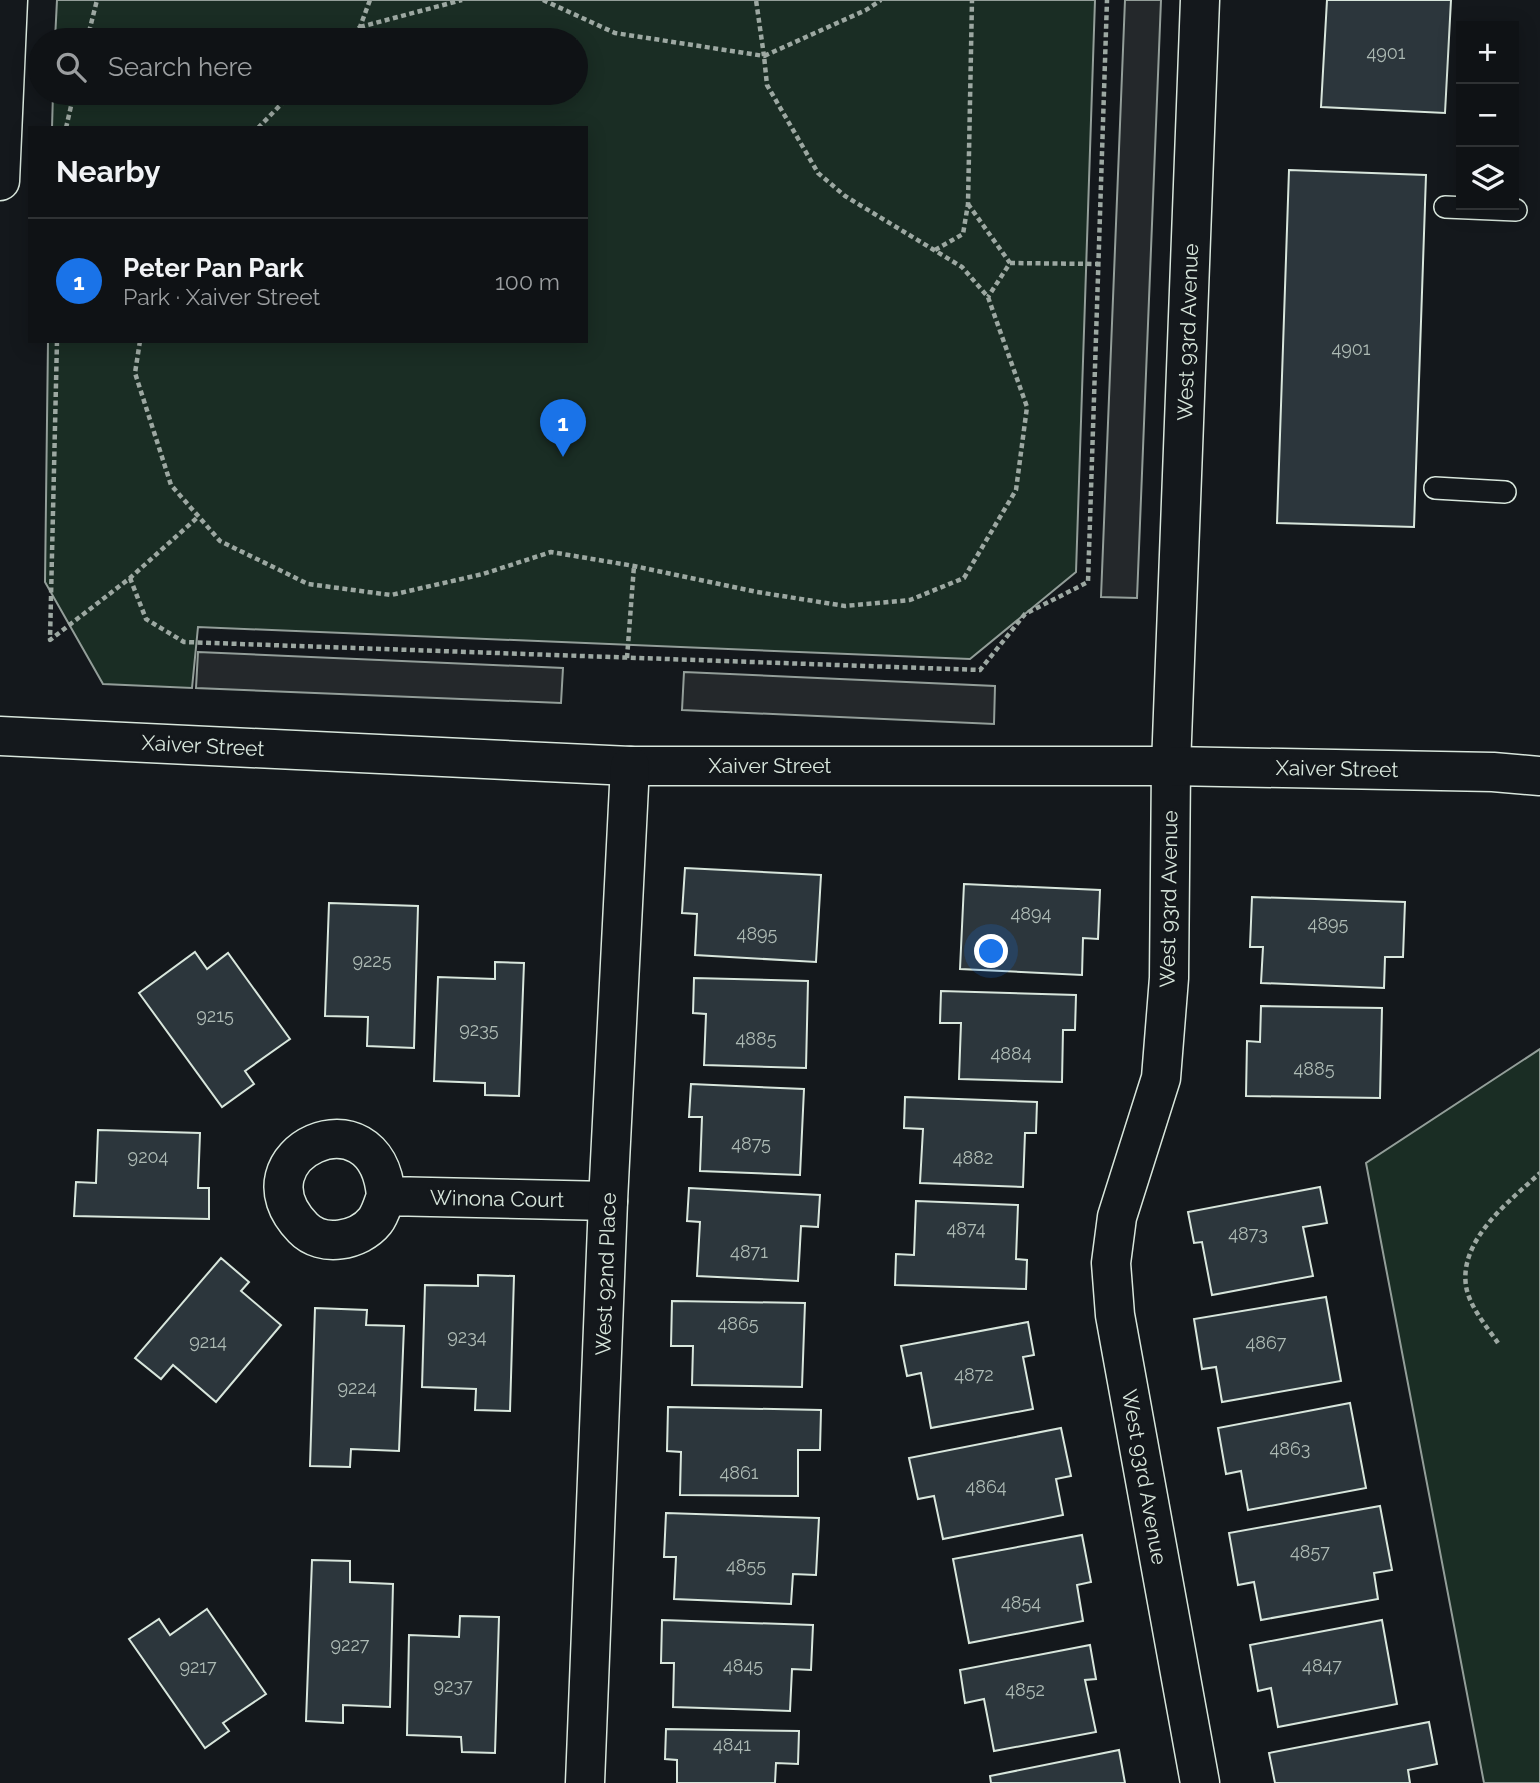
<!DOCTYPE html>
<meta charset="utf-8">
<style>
:root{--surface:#0f1215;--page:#1d2022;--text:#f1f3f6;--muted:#9b9ea0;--line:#2f3234;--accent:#1a73e8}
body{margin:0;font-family:Raleway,sans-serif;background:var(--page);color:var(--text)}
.controls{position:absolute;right:21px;top:21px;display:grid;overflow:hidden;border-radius:0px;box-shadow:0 4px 18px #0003}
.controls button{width:63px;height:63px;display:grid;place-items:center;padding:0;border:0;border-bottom:2px solid var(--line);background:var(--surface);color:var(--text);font:35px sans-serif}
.you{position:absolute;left:992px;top:952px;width:24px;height:24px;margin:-18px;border:5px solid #fff;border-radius:50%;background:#1a73e8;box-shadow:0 0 0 10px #1a73e833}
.badge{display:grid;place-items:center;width:46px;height:46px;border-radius:50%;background:var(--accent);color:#fff;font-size:23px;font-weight:700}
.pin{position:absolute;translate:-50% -58px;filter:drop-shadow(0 2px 4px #0008)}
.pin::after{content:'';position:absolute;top:37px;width:24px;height:21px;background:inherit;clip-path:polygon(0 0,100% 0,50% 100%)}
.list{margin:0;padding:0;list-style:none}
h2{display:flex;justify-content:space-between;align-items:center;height:91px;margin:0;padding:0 28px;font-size:30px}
h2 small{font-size:23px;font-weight:400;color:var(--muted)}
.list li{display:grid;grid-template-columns:46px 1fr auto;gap:21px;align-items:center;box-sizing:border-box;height:126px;padding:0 28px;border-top:2px solid var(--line)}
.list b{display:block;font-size:26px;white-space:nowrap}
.list p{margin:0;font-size:23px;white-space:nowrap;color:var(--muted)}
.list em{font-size:23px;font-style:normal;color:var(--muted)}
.icon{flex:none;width:38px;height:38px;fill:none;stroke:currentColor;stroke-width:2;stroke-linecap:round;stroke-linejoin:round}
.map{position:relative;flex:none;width:1540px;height:1783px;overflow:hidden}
.search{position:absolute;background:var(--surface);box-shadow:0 4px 18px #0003;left:28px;top:28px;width:560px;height:77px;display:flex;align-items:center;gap:18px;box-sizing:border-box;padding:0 24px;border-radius:38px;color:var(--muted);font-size:26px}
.panel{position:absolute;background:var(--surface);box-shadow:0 4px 18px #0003;left:28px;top:126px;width:560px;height:217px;border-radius:0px}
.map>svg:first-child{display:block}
</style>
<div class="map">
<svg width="1540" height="1783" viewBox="0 0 1540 1783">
<rect width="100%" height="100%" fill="#14181c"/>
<g fill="#1a2d24" stroke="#939e99" stroke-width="2">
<polygon points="57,0 1095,0 1076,572 970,659 198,627 192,688 103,684 45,582 48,341 586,341 586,128 52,128 53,93 576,93 576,40 55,40"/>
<polygon points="1540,1049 1540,1783 1484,1783 1366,1163"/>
</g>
<g fill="#24282b" stroke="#939e99" stroke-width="2">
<polygon points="1125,0 1161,0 1137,598 1101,597"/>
<polygon points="198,652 563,668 561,703 196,688"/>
<polygon points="684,672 995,686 994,724 682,710"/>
</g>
<g fill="#2c363c" stroke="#d8e6dc" stroke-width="2">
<polygon points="1327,0 1451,0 1445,113 1321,107"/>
<polygon points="1289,170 1426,175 1414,527 1277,523"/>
<polygon points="685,868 821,875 816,962 695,955 697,914 682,913"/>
<polygon points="964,884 1100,890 1098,939 1083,938 1082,975 960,969"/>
<polygon points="1252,897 1405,902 1403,957 1385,957 1384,988 1261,983 1263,947 1250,947"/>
<polygon points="329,903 418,906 414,1048 367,1046 368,1017 325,1016"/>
<polygon points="195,952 207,969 228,953 290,1039 245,1071 254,1084 222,1107 139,993"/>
<polygon points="495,962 524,963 519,1096 485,1095 485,1083 434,1081 438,977 495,979"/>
<polygon points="694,978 808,981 806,1068 704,1065 706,1014 693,1013"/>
<polygon points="941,991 1076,995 1075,1030 1063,1030 1062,1082 959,1079 961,1023 940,1023"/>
<polygon points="1261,1006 1382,1008 1380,1098 1246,1096 1247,1041 1260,1042"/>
<polygon points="691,1084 804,1089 800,1175 700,1171 702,1117 689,1117"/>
<polygon points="905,1097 1037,1102 1036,1133 1025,1133 1023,1187 920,1183 923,1129 904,1128"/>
<polygon points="98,1130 200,1133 198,1188 209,1188 209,1219 74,1216 76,1182 96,1183"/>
<polygon points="1320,1187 1327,1223 1303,1227 1313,1276 1212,1295 1202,1242 1194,1243 1188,1212"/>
<polygon points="689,1188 820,1195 818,1227 801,1226 798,1281 697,1276 700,1222 687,1221"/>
<polygon points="916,1201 1018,1205 1016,1259 1027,1260 1026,1289 895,1285 896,1254 914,1255"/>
<polygon points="221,1258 249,1282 241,1291 281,1325 216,1402 173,1365 161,1379 135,1358"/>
<polygon points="478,1275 514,1276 510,1411 475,1410 476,1389 422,1387 425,1285 478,1286"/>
<polygon points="1326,1297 1341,1381 1222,1402 1216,1367 1202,1369 1194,1319"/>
<polygon points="672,1301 805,1303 802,1387 692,1385 693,1346 671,1346"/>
<polygon points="315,1308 367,1310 366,1325 404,1326 399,1451 351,1449 350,1467 310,1466"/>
<polygon points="1028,1322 1034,1355 1023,1357 1033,1409 931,1428 921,1373 907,1376 901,1346"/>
<polygon points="1350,1403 1366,1488 1248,1510 1241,1471 1226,1474 1218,1428"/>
<polygon points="668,1407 821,1410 820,1450 798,1450 798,1496 680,1495 681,1452 667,1451"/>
<polygon points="1061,1428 1071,1476 1056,1479 1063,1515 943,1539 934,1496 918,1499 909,1458"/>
<polygon points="1380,1506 1392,1570 1374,1573 1378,1599 1261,1620 1254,1582 1238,1585 1229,1533"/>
<polygon points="666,1513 819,1518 816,1575 793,1574 791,1604 674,1599 676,1557 664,1557"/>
<polygon points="1082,1535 1091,1582 1077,1585 1083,1621 969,1643 953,1559"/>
<polygon points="312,1560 350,1561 350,1582 393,1584 390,1707 343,1705 343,1723 306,1721"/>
<polygon points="207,1609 266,1694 223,1723 229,1731 205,1748 129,1639 159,1619 170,1635"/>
<polygon points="460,1616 499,1617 495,1753 462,1752 461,1737 407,1735 409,1635 459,1637"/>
<polygon points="662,1620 813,1625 811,1670 792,1669 790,1711 673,1707 674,1663 661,1663"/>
<polygon points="1382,1620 1397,1704 1278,1727 1271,1688 1258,1691 1250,1645"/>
<polygon points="1090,1645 1096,1679 1085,1680 1096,1732 994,1751 984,1699 965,1703 960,1670"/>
<polygon points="1429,1722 1437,1764 1408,1770 1410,1783 1275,1783 1269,1753"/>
<polygon points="666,1729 799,1731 798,1764 776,1763 775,1783 677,1783 677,1760 665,1759"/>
<polygon points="1119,1750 1125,1783 991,1783 990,1776"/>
</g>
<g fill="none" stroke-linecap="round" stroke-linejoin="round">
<defs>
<g id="lane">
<polyline points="1445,207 1516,210"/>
<polyline points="1435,488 1505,492"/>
</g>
<g id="street">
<polyline points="1200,0 1171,766 1169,978 1161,1078 1117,1217 1111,1263 1115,1315 1200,1783"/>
<polyline points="0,736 630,766 1171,766 1493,772 1540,776"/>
<path d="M386,1196C377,1087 232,1155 303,1228C322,1248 359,1241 375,1221C380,1215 383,1204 386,1196L608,1201"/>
<polyline points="585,1783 608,1201 630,766"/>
</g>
<polyline id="primary" points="0,181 8,0"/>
</defs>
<use href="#lane" stroke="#d8e6dc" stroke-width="24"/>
<use href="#street" stroke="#d8e6dc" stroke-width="41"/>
<use href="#primary" stroke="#d8e6dc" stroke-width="41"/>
<g stroke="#9da8a2" stroke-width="4.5" stroke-dasharray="5 3.5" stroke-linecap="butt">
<polyline points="543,0 615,33 764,56 756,0"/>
<polyline points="360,27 462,0"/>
<polyline points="87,40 97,0"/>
<polyline points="346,40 360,27 370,0"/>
<polyline points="66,128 74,93"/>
<polyline points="258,128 292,93"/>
<polyline points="968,204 1010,263 988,297"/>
<polyline points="935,250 963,234 968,204 972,0"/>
<polyline points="1010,263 1098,264"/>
<polyline points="57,341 50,640 130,578 199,516"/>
<polyline points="140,341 135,373 171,485 220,541 308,584 391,595 483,574 551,552 634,566 757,592 845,606 910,600 964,578 1016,490 1027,407 988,297 962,267 845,196 818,173 767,85 764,56 866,10 881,0"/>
<polyline points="130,578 146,619 184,642 980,670 1025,614 1088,582 1107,0"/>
<polyline points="627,658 634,566"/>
<path d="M1498,1343C1487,1327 1469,1306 1466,1286C1459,1239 1510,1201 1540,1173"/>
</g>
<use href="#lane" stroke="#14181c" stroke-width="21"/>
<use href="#street" stroke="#14181c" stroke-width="38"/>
<use href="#primary" stroke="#14181c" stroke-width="38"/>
</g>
<g text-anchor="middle" stroke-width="5" stroke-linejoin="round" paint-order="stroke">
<g font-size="18" fill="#adbab4">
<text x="1386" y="59">4901</text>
<text x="1351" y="355">4901</text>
<text x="1031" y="920">4894</text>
<text x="1328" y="930">4895</text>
<text x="757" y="940">4895</text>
<text x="372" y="967">9225</text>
<text x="215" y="1022">9215</text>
<text x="479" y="1036">9235</text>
<text x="756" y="1045">4885</text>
<text x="1011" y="1060">4884</text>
<text x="1314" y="1075">4885</text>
<text x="751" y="1150">4875</text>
<text x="148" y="1163">9204</text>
<text x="973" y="1164">4882</text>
<text x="966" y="1235">4874</text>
<text x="1248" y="1240">4873</text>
<text x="749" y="1258">4871</text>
<text x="738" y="1330">4865</text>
<text x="467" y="1343">9234</text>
<text x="208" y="1348">9214</text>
<text x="1266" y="1349">4867</text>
<text x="974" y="1381">4872</text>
<text x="357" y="1394">9224</text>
<text x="1290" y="1455">4863</text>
<text x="739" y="1479">4861</text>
<text x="986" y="1493">4864</text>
<text x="1310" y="1558">4857</text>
<text x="746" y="1572">4855</text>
<text x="1021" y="1609">4854</text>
<text x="350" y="1651">9227</text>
<text x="743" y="1672">4845</text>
<text x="1322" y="1672">4847</text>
<text x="198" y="1673">9217</text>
<text x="453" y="1692">9237</text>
<text x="1025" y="1696">4852</text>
<text x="732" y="1751">4841</text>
</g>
<g font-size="21" fill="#d8e6dc" stroke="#14181c">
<text transform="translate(1188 332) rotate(-88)" y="7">West 93rd Avenue</text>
<text transform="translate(203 746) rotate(3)" y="7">Xaiver Street</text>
<text x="770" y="773">Xaiver Street</text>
<text transform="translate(1337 769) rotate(1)" y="7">Xaiver Street</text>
<text transform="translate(1169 899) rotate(-89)" y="7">West 93rd Avenue</text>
<text transform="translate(497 1199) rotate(1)" y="7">Winona Court</text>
<text transform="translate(606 1274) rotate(-88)" y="7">West 92nd Place</text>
<text transform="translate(1144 1477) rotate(80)" y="7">West 93rd Avenue</text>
</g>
</g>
</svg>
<div class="controls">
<button>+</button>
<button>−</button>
<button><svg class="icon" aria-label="layers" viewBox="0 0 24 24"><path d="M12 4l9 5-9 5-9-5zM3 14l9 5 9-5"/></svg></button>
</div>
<div class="you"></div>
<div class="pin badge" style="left:563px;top:457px">1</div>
<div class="search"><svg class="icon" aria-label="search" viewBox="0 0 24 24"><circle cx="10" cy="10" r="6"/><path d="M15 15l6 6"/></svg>Search here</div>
<section class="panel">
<h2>Nearby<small></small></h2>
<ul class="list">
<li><span class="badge">1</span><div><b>Peter Pan Park</b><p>Park · Xaiver Street</p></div><em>100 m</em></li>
</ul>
</section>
</div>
